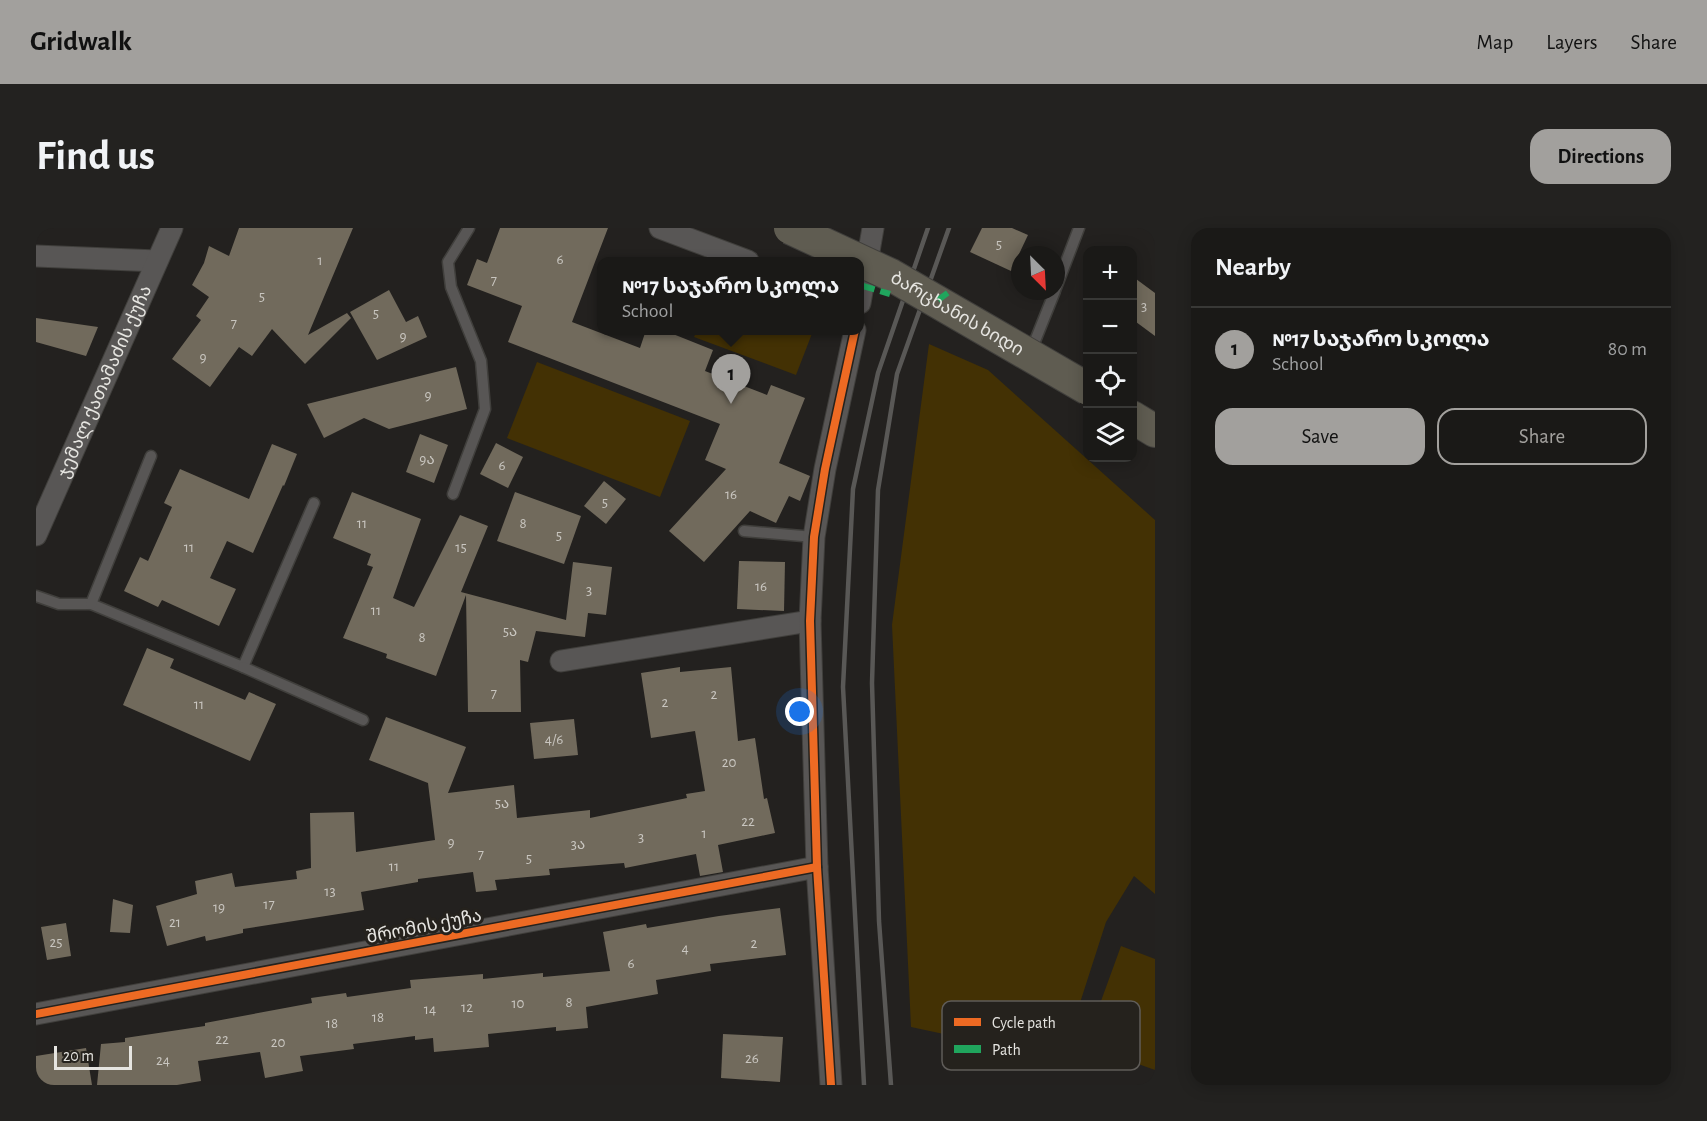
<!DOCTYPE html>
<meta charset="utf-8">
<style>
:root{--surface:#1a1917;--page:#232220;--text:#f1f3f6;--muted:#9fa0a1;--line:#383836;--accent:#a2a09d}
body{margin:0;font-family:"Alegreya Sans","Noto Sans Georgian",sans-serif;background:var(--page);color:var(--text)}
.controls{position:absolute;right:18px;top:18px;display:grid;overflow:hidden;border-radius:12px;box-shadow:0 3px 15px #0003}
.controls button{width:54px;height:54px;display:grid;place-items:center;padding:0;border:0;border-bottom:2px solid var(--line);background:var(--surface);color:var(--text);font:30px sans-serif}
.compass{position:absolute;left:975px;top:18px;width:54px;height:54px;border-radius:50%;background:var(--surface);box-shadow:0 3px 15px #0003;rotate:156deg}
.scale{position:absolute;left:18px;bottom:15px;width:78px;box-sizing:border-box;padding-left:6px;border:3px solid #e6e5e1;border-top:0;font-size:16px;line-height:21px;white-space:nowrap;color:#e6e5e1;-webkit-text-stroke:4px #25221d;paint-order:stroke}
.you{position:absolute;left:764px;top:484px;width:21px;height:21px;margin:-15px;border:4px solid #fff;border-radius:50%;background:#1a73e8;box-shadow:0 0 0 9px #1a73e833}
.badge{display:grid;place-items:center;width:39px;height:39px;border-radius:50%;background:var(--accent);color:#111;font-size:20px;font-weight:700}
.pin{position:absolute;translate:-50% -50px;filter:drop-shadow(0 2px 3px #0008)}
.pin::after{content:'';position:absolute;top:32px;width:21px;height:18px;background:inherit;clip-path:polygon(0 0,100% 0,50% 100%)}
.popup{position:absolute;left:561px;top:29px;width:267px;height:78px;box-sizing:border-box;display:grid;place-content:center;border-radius:12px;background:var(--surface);filter:drop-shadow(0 2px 4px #0005);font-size:20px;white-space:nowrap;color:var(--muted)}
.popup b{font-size:22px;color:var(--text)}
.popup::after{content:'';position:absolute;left:50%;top:100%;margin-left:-12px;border:12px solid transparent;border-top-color:var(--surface)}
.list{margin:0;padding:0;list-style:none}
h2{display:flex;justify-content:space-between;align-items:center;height:78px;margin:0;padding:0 24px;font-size:26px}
h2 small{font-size:20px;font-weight:400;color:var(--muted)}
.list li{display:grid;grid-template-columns:39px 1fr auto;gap:18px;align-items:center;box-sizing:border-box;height:84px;padding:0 24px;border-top:2px solid var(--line)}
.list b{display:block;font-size:22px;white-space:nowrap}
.list p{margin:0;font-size:20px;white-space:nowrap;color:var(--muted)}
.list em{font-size:20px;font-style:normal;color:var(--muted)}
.actions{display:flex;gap:12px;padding:18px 24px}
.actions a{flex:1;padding:14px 0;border:2px solid var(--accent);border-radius:18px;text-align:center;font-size:21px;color:var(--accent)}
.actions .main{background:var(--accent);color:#111}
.icon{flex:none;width:33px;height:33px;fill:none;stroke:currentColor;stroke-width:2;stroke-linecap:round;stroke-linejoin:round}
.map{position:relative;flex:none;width:1119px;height:857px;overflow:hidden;border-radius:18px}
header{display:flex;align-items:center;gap:36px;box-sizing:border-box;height:84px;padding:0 30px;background:var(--accent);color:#111}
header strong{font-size:28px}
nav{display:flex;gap:33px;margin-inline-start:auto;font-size:21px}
.intro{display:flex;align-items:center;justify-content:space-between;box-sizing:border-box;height:144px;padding:0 36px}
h1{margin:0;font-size:42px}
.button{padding:15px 27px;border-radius:18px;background:var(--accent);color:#111;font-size:21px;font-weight:700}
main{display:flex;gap:36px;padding:0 36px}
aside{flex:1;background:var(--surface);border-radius:18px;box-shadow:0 3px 15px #0003}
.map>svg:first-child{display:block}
</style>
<header>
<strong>Gridwalk</strong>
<nav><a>Map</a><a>Layers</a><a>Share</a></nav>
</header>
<div class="intro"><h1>Find us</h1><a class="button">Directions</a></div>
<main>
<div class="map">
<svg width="1119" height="857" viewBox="0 0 1119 857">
<rect width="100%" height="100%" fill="#23211f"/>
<g fill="#433104">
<polygon points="661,102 777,102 777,103 760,147 658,109"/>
<polygon points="893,116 952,142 1119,292 1119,666 1098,648 1070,694 1042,781 1024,800 964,818 875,799 856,397"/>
<polygon points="501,134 654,193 624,269 471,210"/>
<polygon points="1085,718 1119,731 1119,842 1049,817"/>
</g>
<g fill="#716a5c">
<polygon points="203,0 317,0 272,107 311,85 315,90 269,136 236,101 216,128 203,119 174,159 136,131 165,92 160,88 173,69 156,57 168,35 173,18 193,28"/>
<polygon points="464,0 572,0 536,94 604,120 610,102 627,102 677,122 669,143 731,167 735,157 769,170 743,235 774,248 764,273 753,268 740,295 714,283 668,334 633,303 690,241 669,232 684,196 472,114 486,78 431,57 441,31 451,35"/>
<polygon points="946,0 976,0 992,7 975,43 934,24"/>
<polygon points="1096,48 1119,65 1119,108 1096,91"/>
<polygon points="353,62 370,94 382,88 391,109 341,132 314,84"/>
<polygon points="0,90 62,99 50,128 0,114"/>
<polygon points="420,139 431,181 353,201 328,190 288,210 271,176"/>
<polygon points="384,206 412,217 398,255 370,244"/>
<polygon points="460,215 487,229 472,260 444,246"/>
<polygon points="236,216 261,226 248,258 247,257 217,325 191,313 174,350 200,361 183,398 126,372 122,379 88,363 104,329 112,333 136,279 128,275 144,241 213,271"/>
<polygon points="568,253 590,271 570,296 548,278"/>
<polygon points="316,264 385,291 357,370 378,379 424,287 452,298 425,364 530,392 537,334 576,339 570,387 552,385 549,409 500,403 492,434 484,432 485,484 432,484 430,367 400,448 350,430 351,426 307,410 337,339 331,337 335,326 297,310"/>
<polygon points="479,264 545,288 528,336 461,313"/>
<polygon points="703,333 749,334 748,383 701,381"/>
<polygon points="111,420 138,431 134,440 209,472 213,464 240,476 214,533 87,477"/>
<polygon points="644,439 644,444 695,439 702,513 719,510 728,571 731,570 739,605 682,617 687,644 664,648 660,626 589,640 588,635 513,641 514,647 459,652 461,662 440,664 437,644 382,651 382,654 325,664 328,682 207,701 207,705 170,713 169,708 131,718 120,678 161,666 159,653 196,645 199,659 261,651 260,643 275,640 274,585 318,584 320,624 399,612 392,555 333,532 350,489 430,519 412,565 478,557 481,590 554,582 554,590 651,570 650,566 669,563 659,503 615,510 605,445"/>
<polygon points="538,491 542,527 498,531 494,495"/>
<polygon points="77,671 97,677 94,705 74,704"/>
<polygon points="744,680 750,727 674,736 675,743 620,752 622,766 550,779 552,800 520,803 520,799 452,806 453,819 398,824 397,810 379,812 379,808 317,816 318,821 264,828 267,843 229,850 224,824 162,833 165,853 141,857 61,857 65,816 89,814 89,810 169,798 169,795 276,775 275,770 310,765 311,769 375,760 374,752 447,746 447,751 507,745 507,749 574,743 567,704 610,696 611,700 683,688"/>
<polygon points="30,695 35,728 11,732 5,699"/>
<polygon points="687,806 747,809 744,854 685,850"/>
<polygon points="50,820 56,857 0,857 0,828"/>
</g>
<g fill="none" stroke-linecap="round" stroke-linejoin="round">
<defs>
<g id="service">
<polyline points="1020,60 1043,0"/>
<polyline points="999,113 1019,63"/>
<polyline points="417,266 449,181 445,133 415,59 412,34 433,0"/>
<polyline points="708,303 778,309"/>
<polyline points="0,368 23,376 55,376 207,439 278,275"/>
<polyline points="55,376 115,228"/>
<polyline points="207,439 327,492"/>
</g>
<g id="minor">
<polyline points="624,0 712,33"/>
<polyline points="0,28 121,33"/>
<polyline points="824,75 837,0"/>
<path id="s1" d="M0,307L136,0"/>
<polyline points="525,433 774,393"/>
<polyline points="0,786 781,639"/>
<polyline points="795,857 781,639 774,393 778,309 789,241 819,102"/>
</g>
<polyline id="primary" points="1096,189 1119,203"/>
</defs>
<use href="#service" stroke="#403f3c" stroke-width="13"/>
<use href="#minor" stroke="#403f3c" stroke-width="23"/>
<use href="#primary" stroke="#403f3c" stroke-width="34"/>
<use href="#service" stroke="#585655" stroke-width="10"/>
<use href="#minor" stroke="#585655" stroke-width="21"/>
<use href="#primary" stroke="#5f5c51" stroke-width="32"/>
<g stroke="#595856" stroke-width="4.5">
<polyline points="828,857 807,459 817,261 842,145 892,0"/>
<polyline points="855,857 843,693 836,455 842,262 861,146 913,0"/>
</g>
<defs>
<g id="primary-bridge">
<path id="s2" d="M754,0L855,47L1052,161"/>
</g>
</defs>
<use href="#primary-bridge" stroke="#403f3c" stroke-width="34" stroke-linecap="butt"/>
<use href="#primary-bridge" stroke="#5f5c51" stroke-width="32"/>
<g stroke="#20a55d" stroke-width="6" stroke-dasharray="12 6" stroke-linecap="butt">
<polyline points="827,58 854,66"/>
<polyline points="902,72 913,64"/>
</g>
<defs>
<g id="cycleway">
<polyline points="0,786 781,639"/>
<polyline points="795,857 781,639 774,393 778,309 789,241 819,102"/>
</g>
</defs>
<use href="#cycleway" stroke="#25221d" stroke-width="11"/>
<use href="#cycleway" stroke="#ed6a23" stroke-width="8"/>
</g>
<g text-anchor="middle" stroke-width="6" stroke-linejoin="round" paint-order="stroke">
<g font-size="15" fill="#c9c6c0">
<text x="963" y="21">5</text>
<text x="524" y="36">6</text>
<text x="284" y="37">1</text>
<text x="458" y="57">7</text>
<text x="226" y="73">5</text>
<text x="1108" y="83">3</text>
<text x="340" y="90">5</text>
<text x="198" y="100">7</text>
<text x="367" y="113">9</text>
<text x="167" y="134">9</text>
<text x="392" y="172">9</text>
<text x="391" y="236">9ა</text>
<text x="466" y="242">6</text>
<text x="695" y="271">16</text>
<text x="569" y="279">5</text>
<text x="326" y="300">11</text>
<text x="487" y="300">8</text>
<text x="523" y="312">5</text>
<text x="153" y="324">11</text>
<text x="425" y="324">15</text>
<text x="725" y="363">16</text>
<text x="553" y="367">3</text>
<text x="340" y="387">11</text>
<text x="474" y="408">5ა</text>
<text x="386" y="414">8</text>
<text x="458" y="470">7</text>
<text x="678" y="471">2</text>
<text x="629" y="479">2</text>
<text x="163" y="481">11</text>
<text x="518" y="516">4/6</text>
<text x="693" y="539">20</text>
<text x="466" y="580">5ა</text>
<text x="712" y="598">22</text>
<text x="668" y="610">1</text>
<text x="605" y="614">3</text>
<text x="415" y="619">9</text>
<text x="542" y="621">3ა</text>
<text x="445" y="631">7</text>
<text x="493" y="635">5</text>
<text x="358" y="643">11</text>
<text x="294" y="668">13</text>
<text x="233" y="681">17</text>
<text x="183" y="684">19</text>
<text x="139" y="699">21</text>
<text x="20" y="719">25</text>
<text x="718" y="720">2</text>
<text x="649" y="725">4</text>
<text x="595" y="740">6</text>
<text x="533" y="779">8</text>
<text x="482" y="780">10</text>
<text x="431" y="784">12</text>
<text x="394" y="786">14</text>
<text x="342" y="794">18</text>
<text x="296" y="800">18</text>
<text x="186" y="816">22</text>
<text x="242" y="819">20</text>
<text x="716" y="835">26</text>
<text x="127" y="837">24</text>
</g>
<g font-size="18" fill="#e6e5e1" stroke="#25221d">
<text dy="6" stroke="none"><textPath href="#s2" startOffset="188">ბარცხანის ხიდი</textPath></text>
<text dy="6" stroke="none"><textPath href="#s1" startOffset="168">ჯემალ ქათამაძის ქუჩა</textPath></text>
<text transform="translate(388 698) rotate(-11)" y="6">შრომის ქუჩა</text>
</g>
</g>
<rect x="906" y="773" width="198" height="69" rx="9" fill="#25221d" stroke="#5f5c58" stroke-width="1.5"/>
<rect x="918" y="790" width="27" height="8" fill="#ed6a23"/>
<rect x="918" y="817" width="27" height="8" fill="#20a55d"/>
<g font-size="16" fill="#e6e5e1">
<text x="956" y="800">Cycle path</text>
<text x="956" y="827">Path</text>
</g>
</svg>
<div class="controls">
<button>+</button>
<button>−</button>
<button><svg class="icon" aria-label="locate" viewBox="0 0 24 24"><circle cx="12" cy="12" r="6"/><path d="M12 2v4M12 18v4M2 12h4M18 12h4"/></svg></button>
<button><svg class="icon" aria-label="layers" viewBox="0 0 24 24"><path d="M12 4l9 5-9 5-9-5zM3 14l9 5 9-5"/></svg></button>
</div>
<svg class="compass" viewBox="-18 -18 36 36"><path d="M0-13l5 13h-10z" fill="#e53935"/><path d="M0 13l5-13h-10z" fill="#9fa0a1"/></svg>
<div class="scale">20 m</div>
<div class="you"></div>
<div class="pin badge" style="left:695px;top:176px">1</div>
<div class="popup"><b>№17 საჯარო სკოლა</b>School</div>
</div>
<aside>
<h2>Nearby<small></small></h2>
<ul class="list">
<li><span class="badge">1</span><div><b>№17 საჯარო სკოლა</b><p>School</p></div><em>80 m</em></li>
</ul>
<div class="actions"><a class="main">Save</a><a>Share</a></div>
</aside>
</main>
